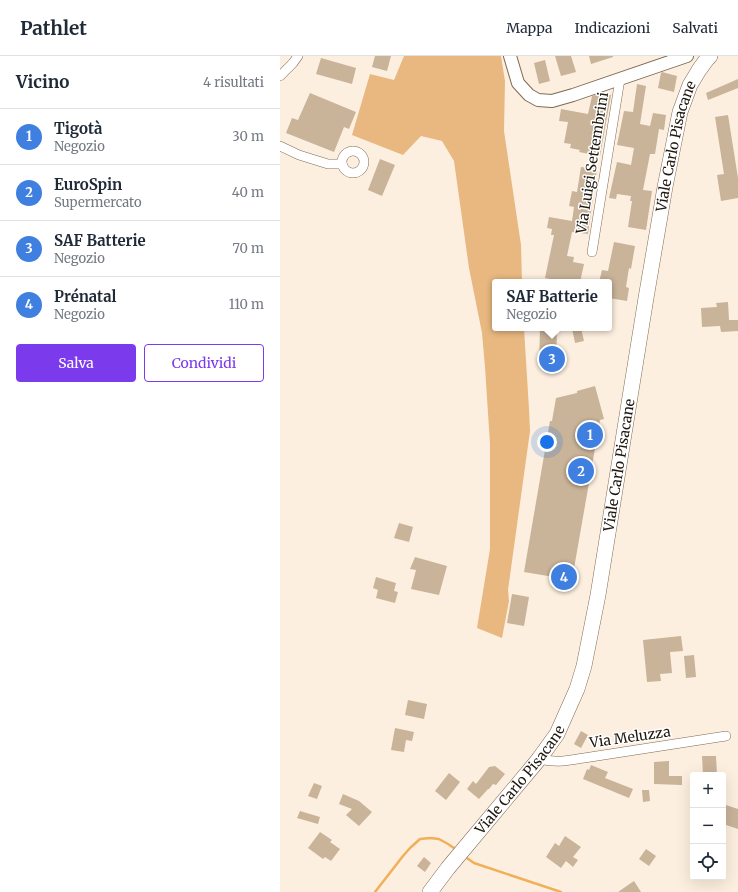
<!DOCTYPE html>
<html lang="it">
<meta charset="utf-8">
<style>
:root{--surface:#fff;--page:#f2f2f3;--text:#1f2937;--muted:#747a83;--line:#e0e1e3;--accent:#7c3aed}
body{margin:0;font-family:Merriweather,serif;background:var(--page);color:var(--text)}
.controls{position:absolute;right:12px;bottom:12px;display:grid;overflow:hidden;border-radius:4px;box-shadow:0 4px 16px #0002}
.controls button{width:36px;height:36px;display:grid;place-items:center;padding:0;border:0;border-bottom:1px solid var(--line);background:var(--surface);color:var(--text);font:20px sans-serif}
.you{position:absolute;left:267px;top:386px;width:14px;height:14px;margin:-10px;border:3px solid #fff;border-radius:50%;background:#1a73e8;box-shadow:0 0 0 6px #1a73e833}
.badge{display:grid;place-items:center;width:26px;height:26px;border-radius:50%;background:var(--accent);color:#fff;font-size:13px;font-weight:700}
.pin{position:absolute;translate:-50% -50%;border:2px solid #fff;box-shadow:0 1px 4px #0006}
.popup{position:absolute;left:212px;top:223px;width:120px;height:52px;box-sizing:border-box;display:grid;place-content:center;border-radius:4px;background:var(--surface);filter:drop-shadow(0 1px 3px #0005);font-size:13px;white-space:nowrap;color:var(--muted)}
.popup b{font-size:15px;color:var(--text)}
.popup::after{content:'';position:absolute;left:50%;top:100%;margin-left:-8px;border:8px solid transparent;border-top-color:var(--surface)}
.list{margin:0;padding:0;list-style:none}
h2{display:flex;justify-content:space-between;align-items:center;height:52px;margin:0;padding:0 16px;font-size:17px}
h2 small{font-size:13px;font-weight:400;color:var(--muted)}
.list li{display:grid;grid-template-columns:26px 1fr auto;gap:12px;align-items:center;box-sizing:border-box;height:56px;padding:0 16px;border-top:1px solid var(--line)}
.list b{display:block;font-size:15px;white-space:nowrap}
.list p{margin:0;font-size:13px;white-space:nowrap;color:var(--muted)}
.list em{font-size:13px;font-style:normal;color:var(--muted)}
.actions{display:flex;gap:8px;padding:12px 16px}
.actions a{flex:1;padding:9px 0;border:1px solid var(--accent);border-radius:4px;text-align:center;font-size:14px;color:var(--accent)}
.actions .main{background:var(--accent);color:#fff}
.icon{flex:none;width:22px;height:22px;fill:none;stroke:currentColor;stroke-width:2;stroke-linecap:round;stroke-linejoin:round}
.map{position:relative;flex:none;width:458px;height:836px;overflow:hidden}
header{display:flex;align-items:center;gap:24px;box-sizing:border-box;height:56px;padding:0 20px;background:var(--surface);border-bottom:1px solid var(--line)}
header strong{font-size:19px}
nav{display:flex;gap:22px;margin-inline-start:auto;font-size:14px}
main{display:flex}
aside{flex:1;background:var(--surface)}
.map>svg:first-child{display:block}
</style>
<header>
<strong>Pathlet</strong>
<nav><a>Mappa</a><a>Indicazioni</a><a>Salvati</a></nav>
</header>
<main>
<aside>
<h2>Vicino<small>4 risultati</small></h2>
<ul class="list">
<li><span class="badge" style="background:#3f7fe0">1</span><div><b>Tigotà</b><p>Negozio</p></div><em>30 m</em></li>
<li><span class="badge" style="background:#3f7fe0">2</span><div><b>EuroSpin</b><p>Supermercato</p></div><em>40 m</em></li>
<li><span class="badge" style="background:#3f7fe0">3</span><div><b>SAF Batterie</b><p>Negozio</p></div><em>70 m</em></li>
<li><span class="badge" style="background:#3f7fe0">4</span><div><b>Prénatal</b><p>Negozio</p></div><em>110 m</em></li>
</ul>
<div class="actions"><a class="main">Salva</a><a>Condividi</a></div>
</aside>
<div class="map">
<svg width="458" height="836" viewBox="0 0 458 836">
<rect width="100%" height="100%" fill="#fdefdf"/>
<polygon fill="#e8b880" points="124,0 221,0 225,25 224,75 241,189 242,226 215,226 215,272 244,272 249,353 250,375 228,534 229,545 222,582 197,572 210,493 210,388 205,311 202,277 189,212 174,105 162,85 141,80 123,99 72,79 90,18 114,24"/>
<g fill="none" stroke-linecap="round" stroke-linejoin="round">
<g stroke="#f2af59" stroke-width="2.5">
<polyline points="184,800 194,807 281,836"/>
<polyline points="95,836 123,800 130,792 140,783 150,782 159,783 168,788 177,794"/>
</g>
</g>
<g fill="#c9b399">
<polygon points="95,0 111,0 107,15 92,11"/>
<polygon points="275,0 291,0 296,16 281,20"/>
<polygon points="309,0 333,0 333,1 311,8"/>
<polygon points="41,2 76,12 72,28 36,18"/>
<polygon points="265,4 270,25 259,28 254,7"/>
<polygon points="382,16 397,20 394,36 378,32 381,17"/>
<polygon points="458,23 458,32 428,44 426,37"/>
<polygon points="357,28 366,30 360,68 370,70 373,57 386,59 384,74 379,73 375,98 370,98 363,134 372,135 366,174 348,171 352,145 350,145 351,140 337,138 336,143 329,142 337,106 351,109 354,92 337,89 344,55 353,56"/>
<polygon points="30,37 76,56 69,73 64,71 54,96 6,77 12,62 18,64"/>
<polygon points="323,38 331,39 320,100 299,96 300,94 290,92 291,88 284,87 288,66 279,65 281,53 308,58 312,40 315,39 322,41"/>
<polygon points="448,59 458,122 458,142 441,145 437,119 444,118 435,61"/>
<polygon points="100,103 115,109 102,140 88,134"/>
<polygon points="301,111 317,113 308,178 292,176 287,200 294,201 293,206 304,208 300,226 285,226 265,222 274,179 271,179 272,173 267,172 269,161 292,165 294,151 289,150 292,135 297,136"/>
<polygon points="334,186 355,190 351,213 349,212 346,231 349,232 347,245 329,242 331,229 329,228 329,226 319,226 322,214 328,215"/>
<polygon points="448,246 449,264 458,264 458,275 441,276 440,270 422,271 421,252 437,251 436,247"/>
<polygon points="260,272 277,272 276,311 259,311"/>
<polygon points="292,272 301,272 304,285 295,287"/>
<polygon points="315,330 324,363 320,364 292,524 244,516 270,365 272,365 276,342 297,337 297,335"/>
<polygon points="119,467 133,471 129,486 114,482"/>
<polygon points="135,501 167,510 159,539 131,533 136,514 130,513"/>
<polygon points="96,521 116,527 114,535 118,536 115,547 96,542 98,534 93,532"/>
<polygon points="232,538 249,541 244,570 227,567"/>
<polygon points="401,580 403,595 390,596 392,617 380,618 381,625 367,626 363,584"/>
<polygon points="414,599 416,621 406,622 404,600"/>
<polygon points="128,644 147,648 144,663 125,659"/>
<polygon points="115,672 134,676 132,685 126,684 124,696 111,694"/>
<polygon points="301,675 308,679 301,692 294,688"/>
<polygon points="422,700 436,700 437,719 423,719"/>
<polygon points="389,705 389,720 402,720 402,729 374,728 374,706"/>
<polygon points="311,709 328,716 325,722 353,733 349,742 303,723 307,713 309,714"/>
<polygon points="215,710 225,718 216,729 213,728 209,733 208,733 199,743 187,733 193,725 196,728 209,711"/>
<polygon points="169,717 180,726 166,744 155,735"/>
<polygon points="34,727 42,730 37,743 28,740"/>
<polygon points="362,734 369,734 370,745 363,746"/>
<polygon points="63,738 79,745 92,756 79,770 66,759 72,753 59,748"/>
<polygon points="443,748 458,753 458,773 443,768"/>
<polygon points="20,755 40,761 38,768 17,762"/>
<polygon points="40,776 52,784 50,786 60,793 51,805 45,801 43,803 28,792"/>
<polygon points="285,780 301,791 293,801 298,804 293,811 286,805 281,812 266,801 275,787 279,790"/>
<polygon points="366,793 376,800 369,810 359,803"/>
<polygon points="144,801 151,807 145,816 137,810"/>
<polygon points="354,825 361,836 338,836"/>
</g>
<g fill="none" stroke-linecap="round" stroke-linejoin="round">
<defs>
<g id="minor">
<polyline points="0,20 13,7 18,0"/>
<polyline points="0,90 19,99 48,108 62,108"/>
<circle cx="73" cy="106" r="11"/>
<polyline points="312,196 340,23"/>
<path d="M259,703C277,707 285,705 304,702L446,680"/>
</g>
<polyline id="tertiary" points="230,0 238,27 249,39 258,44 272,45 293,39 407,0"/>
<g id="primary">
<path id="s1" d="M150,836L168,812L259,703L277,678L297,633L304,610L318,539L366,242L385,131L400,56L410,29L419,14L427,3L430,0"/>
</g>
</defs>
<use href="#minor" stroke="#7f6a53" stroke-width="10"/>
<use href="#tertiary" stroke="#7f6a53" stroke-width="14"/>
<use href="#primary" stroke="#7f6a53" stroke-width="16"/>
<use href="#minor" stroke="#fff" stroke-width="9"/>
<use href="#tertiary" stroke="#fff" stroke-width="12"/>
<use href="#primary" stroke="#fff" stroke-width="15"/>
</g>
<g text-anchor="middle" stroke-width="3" stroke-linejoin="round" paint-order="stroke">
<g font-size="14" fill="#20180f" stroke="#fff">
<text dy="5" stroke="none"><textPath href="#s1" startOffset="804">Viale Carlo Pisacane</textPath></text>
<text transform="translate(312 107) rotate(-81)" y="5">Via Luigi Settembrini</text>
<text dy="5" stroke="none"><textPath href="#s1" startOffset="480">Viale Carlo Pisacane</textPath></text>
<text transform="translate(350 681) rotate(-8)" y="5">Via Meluzza</text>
<text dy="5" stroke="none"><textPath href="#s1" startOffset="144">Viale Carlo Pisacane</textPath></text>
</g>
</g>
</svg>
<div class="controls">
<button>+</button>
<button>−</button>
<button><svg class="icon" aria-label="locate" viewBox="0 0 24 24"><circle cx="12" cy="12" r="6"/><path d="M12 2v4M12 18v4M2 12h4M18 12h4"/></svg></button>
</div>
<div class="you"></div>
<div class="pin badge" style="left:310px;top:379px;background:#3f7fe0">1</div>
<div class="pin badge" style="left:301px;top:415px;background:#3f7fe0">2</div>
<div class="pin badge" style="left:272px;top:303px;background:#3f7fe0">3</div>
<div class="popup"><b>SAF Batterie</b>Negozio</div>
<div class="pin badge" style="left:284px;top:521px;background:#3f7fe0">4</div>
</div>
</main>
